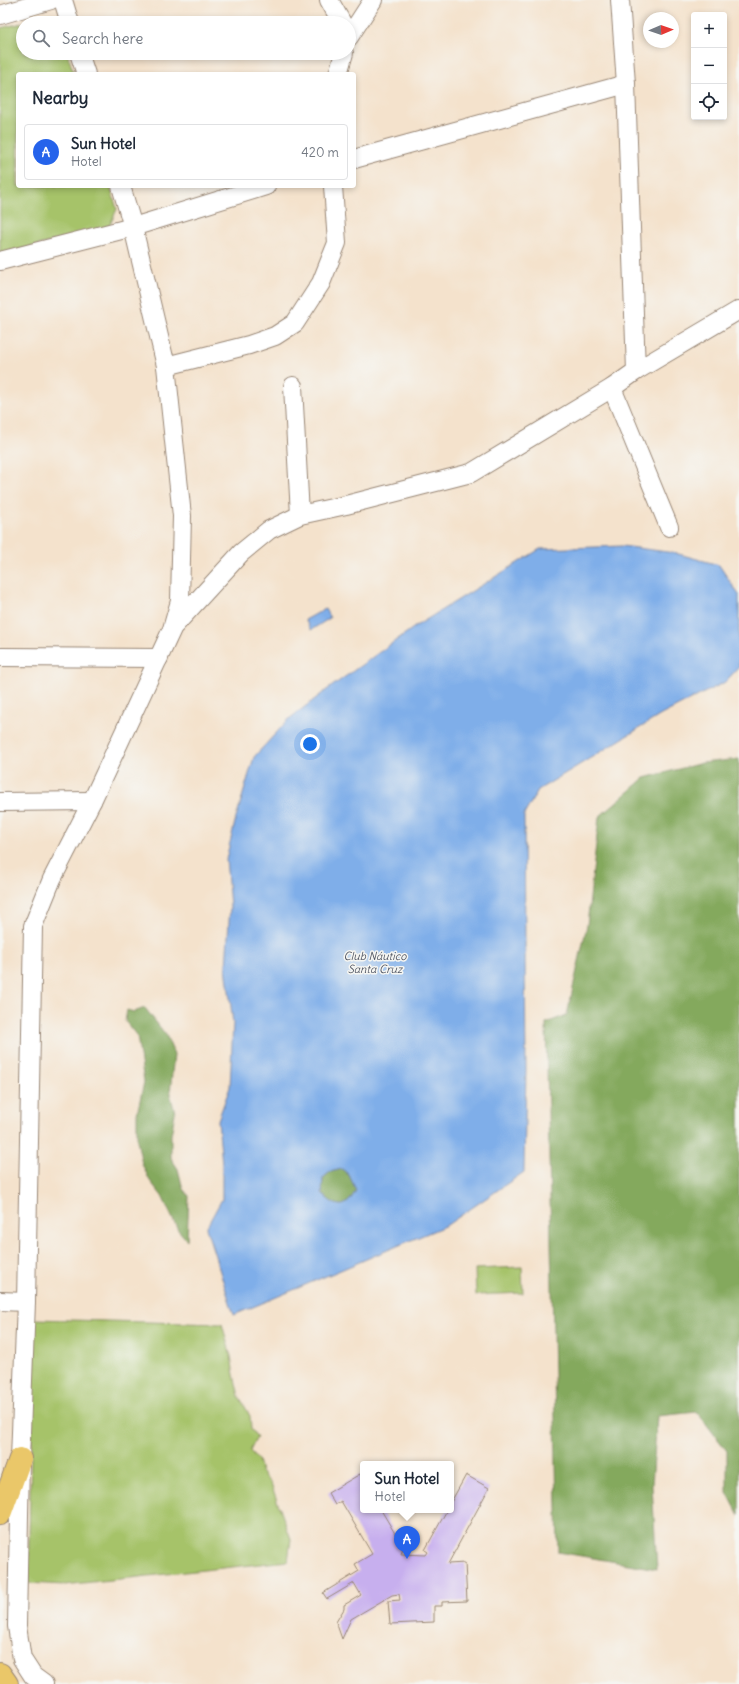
<!DOCTYPE html>
<meta charset="utf-8">
<style>
:root{--surface:#fff;--page:#f2f2f3;--text:#1f2937;--muted:#747a83;--line:#e0e1e3;--accent:#2563eb}
body{margin:0;font-family:Delius,sans-serif;background:var(--page);color:var(--text)}
.controls{position:absolute;right:12px;top:12px;display:grid;overflow:hidden;border-radius:4px;box-shadow:0 2px 6px #0003}
.controls button{width:36px;height:36px;display:grid;place-items:center;padding:0;border:0;border-bottom:1px solid var(--line);background:var(--surface);color:var(--text);font:20px sans-serif}
.compass{position:absolute;left:643px;top:12px;width:36px;height:36px;border-radius:50%;background:var(--surface);box-shadow:0 2px 6px #0003;rotate:88deg}
.you{position:absolute;left:310px;top:744px;width:14px;height:14px;margin:-10px;border:3px solid #fff;border-radius:50%;background:#1a73e8;box-shadow:0 0 0 6px #1a73e833}
.badge{display:grid;place-items:center;width:26px;height:26px;border-radius:50%;background:var(--accent);color:#fff;font-size:13px;font-weight:700}
.pin{position:absolute;translate:-50% -33px;filter:drop-shadow(0 1px 2px #0008)}
.pin::after{content:'';position:absolute;top:21px;width:14px;height:12px;background:inherit;clip-path:polygon(0 0,100% 0,50% 100%)}
.popup{position:absolute;left:360px;top:1461px;width:94px;height:52px;box-sizing:border-box;display:grid;place-content:center;border-radius:4px;background:var(--surface);filter:drop-shadow(0 1px 3px #0005);font-size:13px;white-space:nowrap;color:var(--muted)}
.popup b{font-size:15px;color:var(--text)}
.popup::after{content:'';position:absolute;left:50%;top:100%;margin-left:-8px;border:8px solid transparent;border-top-color:var(--surface)}
.list{margin:0;padding:0;list-style:none}
h2{display:flex;justify-content:space-between;align-items:center;height:52px;margin:0;padding:0 16px;font-size:17px}
h2 small{font-size:13px;font-weight:400;color:var(--muted)}
.list li{display:grid;grid-template-columns:26px 1fr auto;gap:12px;align-items:center;box-sizing:border-box;height:56px;margin:0 8px 8px;padding:0 8px;border:1px solid var(--line);border-radius:4px}
.list b{display:block;font-size:15px;white-space:nowrap}
.list p{margin:0;font-size:13px;white-space:nowrap;color:var(--muted)}
.list em{font-size:13px;font-style:normal;color:var(--muted)}
.icon{flex:none;width:22px;height:22px;fill:none;stroke:currentColor;stroke-width:2;stroke-linecap:round;stroke-linejoin:round}
.map{position:relative;flex:none;width:739px;height:1684px;overflow:hidden}
.search{position:absolute;background:var(--surface);box-shadow:0 2px 6px #0003;left:16px;top:16px;width:340px;height:44px;display:flex;align-items:center;gap:10px;box-sizing:border-box;padding:0 14px;border-radius:22px;color:var(--muted);font-size:15px}
.panel{position:absolute;background:var(--surface);box-shadow:0 2px 6px #0003;left:16px;top:72px;width:340px;height:116px;border-radius:4px}
.map>svg:first-child{display:block}
</style>
<div class="map">
<svg width="739" height="1684" viewBox="0 0 739 1684">
<rect width="100%" height="100%" fill="#f6f6f2"/>
<filter id="ink" filterUnits="userSpaceOnUse"><feTurbulence type="fractalNoise" baseFrequency=".025" numOctaves="2"/><feDisplacementMap in="SourceGraphic" scale="8" xChannelSelector="R" yChannelSelector="G"/><feConvolveMatrix kernelMatrix="1 2 1 2 8 2 1 2 1" color-interpolation-filters="sRGB"/></filter>
<filter id="wash" filterUnits="userSpaceOnUse"><feTurbulence type="fractalNoise" baseFrequency=".012" numOctaves="4" result="noise"/><feDisplacementMap in="SourceGraphic" scale="16" xChannelSelector="R" yChannelSelector="G"/><feGaussianBlur stdDeviation="0.9" result="paint"/><feColorMatrix in="noise" values="0 0 0 0 0 0 0 0 0 0 0 0 0 0 0 0 0 1.4 0 .05"/><feComposite in="paint" operator="in"/></filter>
<g filter="url(#wash)">
<rect width="100%" height="100%" fill="#f4e2cc"/>
<g fill="#a6c369" stroke="#707644">
<polygon points="23,23 23,53 67,53 74,74 18,74 18,186 110,186 117,209 109,227 0,255 0,28"/>
<polygon points="522,1267 523,1293 476,1295 475,1269"/>
<polygon points="34,1319 222,1324 231,1356 234,1375 239,1396 250,1416 251,1429 257,1437 250,1451 258,1460 261,1472 271,1484 291,1539 288,1561 64,1585 28,1583"/>
</g>
<g fill="#84a95d" stroke="#606a3e">
<polygon points="739,759 739,1515 727,1492 727,1451 697,1412 657,1416 652,1485 657,1569 558,1552 546,1023 567,1015 587,925 599,817 644,778 702,763"/>
<polygon points="145,1008 166,1035 174,1054 170,1093 175,1113 171,1135 171,1158 178,1169 183,1189 189,1196 187,1240 178,1230 162,1196 150,1181 142,1164 137,1140 137,1114 144,1082 137,1036 125,1021 127,1010 134,1012"/>
<path d="M342,1169L349,1175L356,1190C346,1210 338,1209 322,1194L323,1178L330,1172Z"/>
</g>
<g fill="#7faee9" stroke="#5d6c84" fill-rule="evenodd">
<path d="M622,546L675,553L719,565L739,595V667L725,682L661,715L538,790L524,815L526,1069L524,1172L447,1225L234,1315L206,1228L222,1199V1164L218,1120L230,1087L233,1023L226,967L230,906L226,859L236,818L254,757L289,719L328,689L416,626L540,549ZM342,1169L349,1175L356,1190C346,1210 338,1209 322,1194L323,1178L330,1172Z"/>
<polygon points="325,609 330,618 311,630 305,620"/>
</g>
<g id="blocks">
<polygon fill="#c7afee" points="360,1474 363,1479 363,1510 381,1510 403,1547 401,1554 426,1555 428,1552 425,1550 447,1510 451,1510 451,1502 466,1475 489,1488 448,1564 465,1563 467,1601 442,1602 442,1606 434,1606 434,1622 390,1624 388,1601 400,1600 399,1594 392,1595 351,1619 342,1639 336,1622 344,1609 344,1605 361,1595 354,1583 327,1599 323,1593 359,1571 355,1564 372,1554 341,1501 335,1505 328,1493"/>
</g>
</g>
<g filter="url(#ink)">
<use href="#blocks" fill-opacity="0" stroke="#988675" stroke-width="1"/>
<g fill="none" stroke-linecap="round" stroke-linejoin="round">
<defs>
<g id="minor">
<polyline points="63,0 70,23"/>
<polyline points="329,0 342,23"/>
<polyline points="620,0 626,84 636,371"/>
<polyline points="0,15 51,0"/>
<polyline points="349,37 373,0"/>
<polyline points="79,53 86,74"/>
<polyline points="338,74 344,53"/>
<polyline points="354,159 626,84"/>
<polyline points="0,261 133,227 266,186"/>
<polyline points="166,366 249,345 275,336 295,323 321,283 337,243 333,186"/>
<polyline points="293,386 300,515"/>
<polyline points="612,388 669,527"/>
<polyline points="175,625 241,553 269,530 300,515 346,505 471,473 612,388 636,371 739,310"/>
<polyline points="0,657 159,658"/>
<polyline points="0,802 92,801"/>
<polyline points="0,1301 26,1302"/>
<polyline points="44,1684 33,1676 22,1659 17,1626 20,1459 26,1302 33,926 52,879 92,801 172,629 180,601 182,516 166,366 133,227 121,186"/>
</g>
<g id="major">
<polyline points="0,1514 20,1459"/>
<polyline points="0,1674 7,1684"/>
</g>
</defs>
<use href="#minor" stroke="#988675" stroke-width="20"/>
<use href="#major" stroke="#988675" stroke-width="24"/>
<use href="#minor" stroke="#fff" stroke-width="18"/>
<use href="#major" stroke="#eac769" stroke-width="22"/>
</g>
</g>
<g text-anchor="middle" stroke-width="3" stroke-linejoin="round" paint-order="stroke">
<g font-size="11" font-style="italic" fill="#535865" stroke="#f6f6f2">
<text x="375" y="960">Club Náutico<tspan x="375" dy="13">Santa Cruz</tspan></text>
</g>
</g>
</svg>
<div class="controls">
<button>+</button>
<button>−</button>
<button><svg class="icon" aria-label="locate" viewBox="0 0 24 24"><circle cx="12" cy="12" r="6"/><path d="M12 2v4M12 18v4M2 12h4M18 12h4"/></svg></button>
</div>
<svg class="compass" viewBox="-18 -18 36 36"><path d="M0-13l5 13h-10z" fill="#e53935"/><path d="M0 13l5-13h-10z" fill="#747a83"/></svg>
<div class="you"></div>
<div class="pin badge" style="left:407px;top:1559px">A</div>
<div class="popup"><b>Sun Hotel</b>Hotel</div>
<div class="search"><svg class="icon" aria-label="search" viewBox="0 0 24 24"><circle cx="10" cy="10" r="6"/><path d="M15 15l6 6"/></svg>Search here</div>
<section class="panel">
<h2>Nearby<small></small></h2>
<ul class="list">
<li><span class="badge">A</span><div><b>Sun Hotel</b><p>Hotel</p></div><em>420 m</em></li>
</ul>
</section>
</div>
